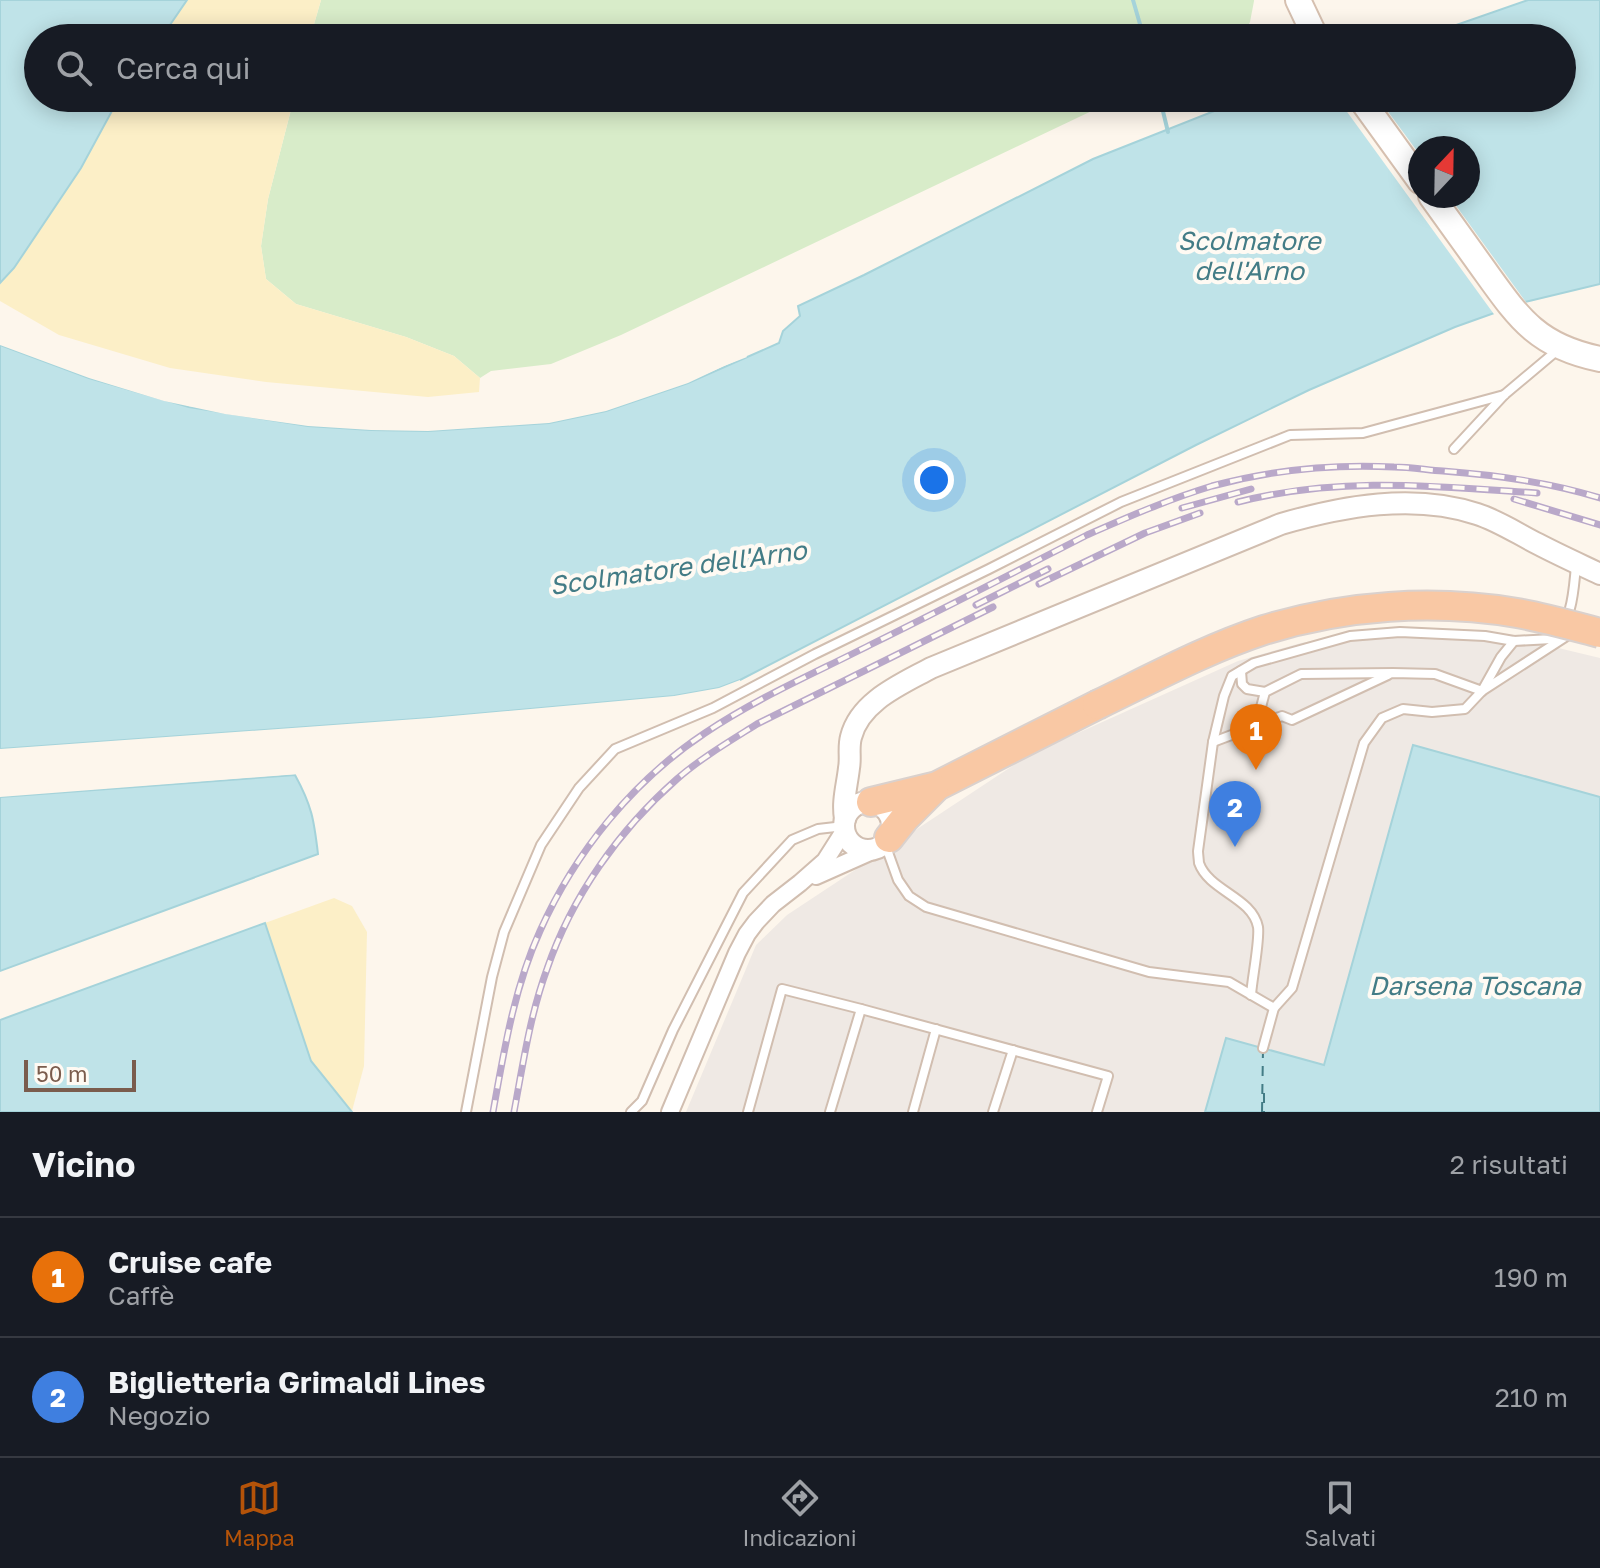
<!DOCTYPE html>
<html lang="it">
<meta charset="utf-8">
<style>
:root{--surface:#171b24;--page:#242831;--text:#f1f3f6;--muted:#9ea1a6;--line:#363941;--accent:#b45309}
body{margin:0;font-family:"Golos Text",sans-serif;background:var(--page);color:var(--text)}
.compass{position:absolute;left:1408px;top:136px;width:72px;height:72px;border-radius:50%;background:var(--surface);box-shadow:0 4px 20px #0003;rotate:22deg}
.scale{position:absolute;left:24px;bottom:20px;width:112px;box-sizing:border-box;padding-left:8px;border:4px solid #7a5c4d;border-top:0;font-size:22px;line-height:28px;white-space:nowrap;color:#7a5c4d;-webkit-text-stroke:6px #fffaf3;paint-order:stroke}
.you{position:absolute;left:934px;top:480px;width:28px;height:28px;margin:-20px;border:6px solid #fff;border-radius:50%;background:#1a73e8;box-shadow:0 0 0 12px #1a73e833}
.badge{display:grid;place-items:center;width:52px;height:52px;border-radius:50%;background:var(--accent);color:#fff;font-size:26px;font-weight:700}
.pin{position:absolute;translate:-50% -66px;filter:drop-shadow(0 2px 4px #0008)}
.pin::after{content:'';position:absolute;top:42px;width:28px;height:24px;background:inherit;clip-path:polygon(0 0,100% 0,50% 100%)}
.list{margin:0;padding:0;list-style:none}
h2{display:flex;justify-content:space-between;align-items:center;height:104px;margin:0;padding:0 32px;font-size:34px}
h2 small{font-size:26px;font-weight:400;color:var(--muted)}
.list li{display:grid;grid-template-columns:52px 1fr auto;gap:24px;align-items:center;box-sizing:border-box;height:120px;padding:0 32px;border-top:2px solid var(--line)}
.list b{display:block;font-size:30px;white-space:nowrap}
.list p{margin:0;font-size:26px;white-space:nowrap;color:var(--muted)}
.list em{font-size:26px;font-style:normal;color:var(--muted)}
.icon{flex:none;width:44px;height:44px;fill:none;stroke:currentColor;stroke-width:2;stroke-linecap:round;stroke-linejoin:round}
.map{position:relative;flex:none;width:1600px;height:1112px;overflow:hidden}
.search{position:absolute;background:var(--surface);box-shadow:0 4px 20px #0003;left:24px;right:24px;top:24px;height:88px;display:flex;align-items:center;gap:20px;box-sizing:border-box;padding:0 28px;border-radius:44px;color:var(--muted);font-size:30px}
.sheet{height:344px;background:var(--surface)}
nav{display:flex;justify-content:space-around;align-items:center;box-sizing:border-box;height:112px;border-top:2px solid var(--line);background:var(--surface);font-size:22px;color:var(--muted)}
nav a{display:grid;justify-items:center;gap:4px}
nav .on{color:var(--accent)}
.map>svg:first-child{display:block}
</style>
<div class="map">
<svg width="1600" height="1112" viewBox="0 0 1600 1112">
<rect width="100%" height="100%" fill="#fdf6ec"/>
<polygon fill="#efe9e4" points="1389,628 1488,631 1600,658 1600,797 1413,746 1324,1065 1226,1038 1205,1112 686,1112 756,945 787,915 1029,755 1238,661 1301,643"/>
<g fill="#d8ecc9">
<polygon points="321,0 1254,0 1254,1 1250,22 1241,38 310,38"/>
<polygon points="294,98 1119,98 621,335 551,364 491,371 480,378 454,356 406,337 296,304 266,279 261,246 268,199"/>
</g>
<g fill="#fcefc7">
<polygon points="187,0 321,0 310,38 161,38"/>
<polygon points="119,98 294,98 268,199 261,246 266,279 296,304 406,337 454,356 480,378 479,392 428,397 266,382 170,368 59,335 0,301 0,283 14,268 81,168"/>
<polygon points="334,898 352,906 367,932 364,1066 352,1111 311,1062 265,923"/>
</g>
<g fill="#bfe3e8" stroke="#a5d3da" stroke-width="2" fill-rule="evenodd">
<polygon points="0,0 187,0 161,38 38,38 38,98 119,98 81,168 14,268 0,283"/>
<path d="M1528,0H1600V284L1525,302L1455,327L1309,390L1196,445L740,680L719,688L674,696L430,718L0,749V345L89,378L189,407L308,426L371,430L428,431L549,423L606,411L688,383L779,343L783,331L800,316L798,306L864,275L1093,159L1247,98H1562V38H1419ZM1420,148H1468V196H1420Z"/>
<polygon points="1413,745 1600,797 1600,1112 1205,1112 1226,1038 1324,1065"/>
<path d="M295,775C312,806 314,820 318,854L0,971V797Z"/>
<polygon points="265,923 311,1061 352,1112 0,1112 0,1020"/>
</g>
<g fill="#fdf6ec">
<polygon points="1337,98 1378,98 1420,155 1420,196 1449,196 1528,305 1496,317"/>
<polygon points="0,341 90,374 190,403 308,422 371,426 428,427 548,419 605,408 686,380 722,362 745,354 747,357 724,366 688,383 606,411 549,423 428,431 371,430 308,426 225,414 164,401 89,378 0,345"/>
<polygon points="740,680 741,684 720,692 674,700 430,722 0,753 0,749 430,718 674,696 719,688"/>
<polygon points="295,771 299,774 0,797 0,793"/>
</g>
<g fill="none" stroke-linecap="round" stroke-linejoin="round">
<g stroke="#a5d3da" stroke-width="4">
<polyline points="1133,0 1144,38"/>
<polyline points="1160,99 1168,132"/>
</g>
<g stroke="#437c86" stroke-width="2" stroke-dasharray="10 8" stroke-linecap="butt">
<polyline points="1264,1093 1264,1112"/>
<polyline points="1262,1112 1263,1049"/>
</g>
<defs>
<g id="service">
<polyline points="1454,449 1504,395 1560,348"/>
<polyline points="1241,671 1242,684 1247,689 1265,692"/>
<polyline points="1256,726 1265,692 1301,674 1393,673 1435,674 1482,691 1501,657 1514,641"/>
<polyline points="1213,742 1282,716 1292,720 1388,675"/>
<polyline points="885,844 898,880 909,896 926,907 1149,972 1229,982 1274,1008 1263,1048"/>
<path d="M1251,995C1252,979 1260,940 1258,927C1252,897 1209,891 1199,863C1199,862 1198,853 1198,851L1213,742L1224,696L1232,676L1254,663L1350,636L1400,632L1485,636L1514,641L1552,639C1573,618 1573,595 1576,566"/>
<polyline points="1274,1008 1292,988 1364,743 1382,718 1403,709 1432,712 1465,709 1482,691 1573,632"/>
<polyline points="466,1112 492,977 504,932 541,845 579,788 615,749 713,708 815,654 989,569 1121,502 1290,435 1363,433 1504,395"/>
<polyline points="631,1112 642,1101 673,1030 743,893 792,840 818,829 844,826"/>
<polyline points="748,1112 782,989 861,1009 1108,1076 1097,1112"/>
<polyline points="830,1112 861,1009"/>
<polyline points="913,1112 936,1029"/>
<polyline points="993,1112 1013,1050"/>
</g>
<g id="minor">
<polyline points="816,876 879,848"/>
<polyline points="670,1112 737,953 747,934 756,922 773,904 800,883 825,861 844,831"/>
</g>
<g id="tertiary">
<circle cx="868" cy="826" r="24"/>
<path d="M845,819C842,801 847,786 849,768C851,758 848,748 851,737C860,701 902,684 931,668L1281,524C1343,506 1414,493 1477,514C1499,521 1518,534 1538,544C1559,555 1579,564 1600,574"/>
</g>
<g id="secondary">
<polyline points="1298,0 1316,38"/>
<polyline points="1360,98 1420,181"/>
<path d="M1431,196C1448,220 1465,243 1482,267C1518,317 1536,346 1600,359"/>
</g>
<g id="trunk">
<polyline points="871,802 937,786 1097,705"/>
<polyline points="889,838 904,819 934,789"/>
</g>
</defs>
<use href="#service" stroke="#d1beb0" stroke-width="12"/>
<use href="#minor" stroke="#d1beb0" stroke-width="20"/>
<use href="#tertiary" stroke="#d1beb0" stroke-width="24"/>
<use href="#secondary" stroke="#d6c0b0" stroke-width="28"/>
<use href="#trunk" stroke="#dad1cd" stroke-width="32"/>
<use href="#service" stroke="#fff" stroke-width="8"/>
<use href="#minor" stroke="#fff" stroke-width="16"/>
<use href="#tertiary" stroke="#fff" stroke-width="20"/>
<use href="#secondary" stroke="#fff" stroke-width="24"/>
<use href="#trunk" stroke="#f9c8a4" stroke-width="28"/>
<defs>
<g id="rail">
<polyline points="1514,499 1600,525"/>
<path d="M1238,502C1340,476 1433,486 1537,493"/>
<polyline points="1182,508 1251,489"/>
<polyline points="1039,584 1145,533 1200,513"/>
<polyline points="976,605 1048,569"/>
<path d="M493,1112C504,1051 514,988 540,931C575,852 633,781 705,733C757,698 815,673 870,645C943,609 1015,572 1087,535C1128,517 1169,499 1212,486C1271,470 1334,464 1394,467C1411,467 1427,470 1443,471C1496,475 1549,482 1600,498"/>
<path d="M514,1112C523,1064 530,1015 547,969C572,896 619,830 677,779C701,758 730,741 757,724L993,607"/>
</g>
</defs>
<use href="#rail" stroke="#b9a8c9" stroke-width="7"/>
<use href="#rail" stroke="#fffaf3" stroke-width="4" stroke-dasharray="12" stroke-linecap="butt"/>
<defs>
<path id="trunk-bridge" d="M1097,705C1151,679 1206,649 1264,630C1345,605 1433,599 1517,613C1545,618 1573,626 1600,633"/>
</defs>
<use href="#trunk-bridge" stroke="#dad1cd" stroke-width="32" stroke-linecap="butt"/>
<use href="#trunk-bridge" stroke="#f9c8a4" stroke-width="28"/>
</g>
<g text-anchor="middle" stroke-width="8" stroke-linejoin="round" paint-order="stroke">
<g font-size="26" font-style="italic" fill="#437c86" stroke="#fffaf3">
<text x="1249" y="250">Scolmatore<tspan x="1249" dy="30">dell'Arno</tspan></text>
<text transform="translate(678 568) rotate(-8)" y="9">Scolmatore dell'Arno</text>
<text x="1475" y="995">Darsena Toscana</text>
</g>
</g>
</svg>
<svg class="compass" viewBox="-18 -18 36 36"><path d="M0-13l5 13h-10z" fill="#e53935"/><path d="M0 13l5-13h-10z" fill="#9ea1a6"/></svg>
<div class="scale">50 m</div>
<div class="you"></div>
<div class="pin badge" style="left:1256px;top:770px;background:#e8710a">1</div>
<div class="pin badge" style="left:1235px;top:847px;background:#3f7fe0">2</div>
<div class="search"><svg class="icon" aria-label="search" viewBox="0 0 24 24"><circle cx="10" cy="10" r="6"/><path d="M15 15l6 6"/></svg>Cerca qui</div>
</div>
<section class="sheet">
<h2>Vicino<small>2 risultati</small></h2>
<ul class="list">
<li><span class="badge" style="background:#e8710a">1</span><div><b>Cruise cafe</b><p>Caffè</p></div><em>190 m</em></li>
<li><span class="badge" style="background:#3f7fe0">2</span><div><b>Biglietteria Grimaldi Lines</b><p>Negozio</p></div><em>210 m</em></li>
</ul>
</section>
<nav>
<a class="on"><svg class="icon" aria-label="map" viewBox="0 0 24 24"><path d="M3 6l6-2 6 2 6-2v14l-6 2-6-2-6 2zM9 4v14M15 6v14"/></svg>Mappa</a>
<a><svg class="icon" aria-label="directions" viewBox="0 0 24 24"><path d="M12 3l9 9-9 9-9-9zM9 14v-3h6M13 9l2 2-2 2"/></svg>Indicazioni</a>
<a><svg class="icon" aria-label="saved" viewBox="0 0 24 24"><path d="M7 4h10v16l-5-4-5 4z"/></svg>Salvati</a>
</nav>
